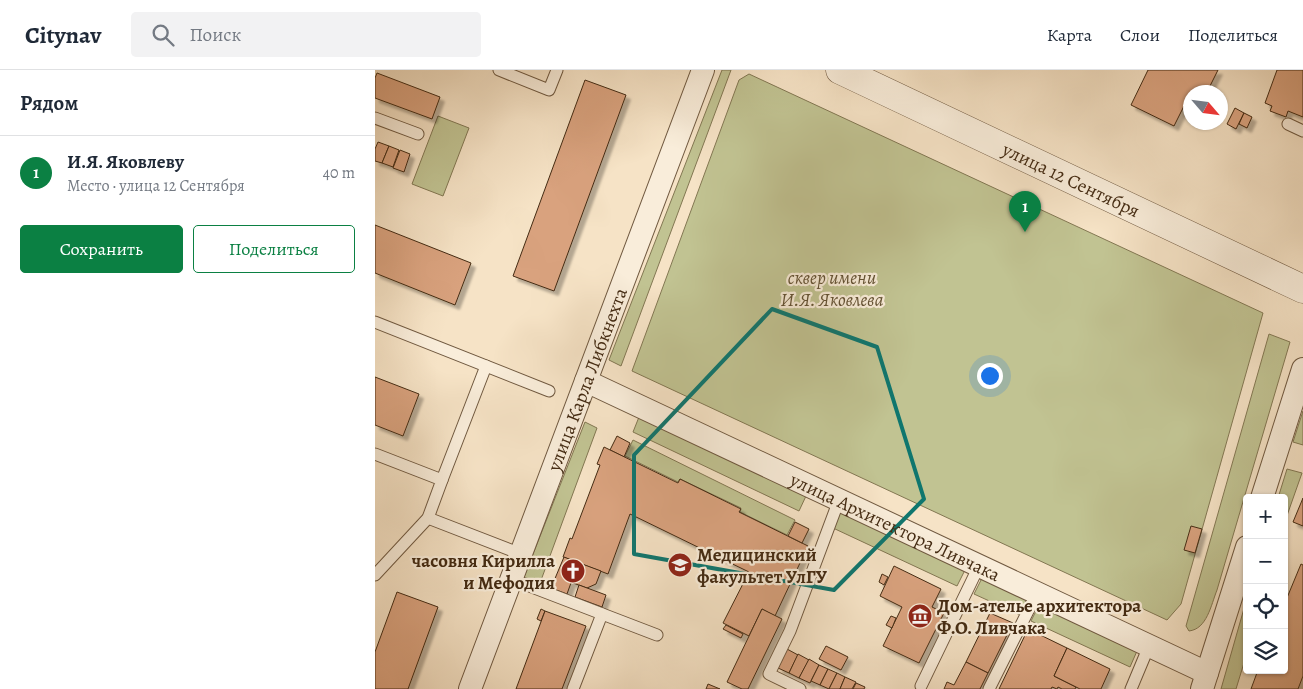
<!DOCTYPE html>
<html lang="ru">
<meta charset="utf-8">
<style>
:root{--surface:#fff;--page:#f2f2f3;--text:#1f2937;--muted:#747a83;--line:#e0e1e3;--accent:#0b8043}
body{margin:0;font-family:Alegreya,serif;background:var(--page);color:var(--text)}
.controls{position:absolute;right:15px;bottom:15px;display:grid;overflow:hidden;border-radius:5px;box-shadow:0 1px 4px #0004}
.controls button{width:45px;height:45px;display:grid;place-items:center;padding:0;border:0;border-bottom:1px solid var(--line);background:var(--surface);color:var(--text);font:25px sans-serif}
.compass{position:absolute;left:808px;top:15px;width:45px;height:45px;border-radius:50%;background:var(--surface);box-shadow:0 1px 4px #0004;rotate:118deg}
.you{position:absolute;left:614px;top:305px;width:18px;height:18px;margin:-12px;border:4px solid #fff;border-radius:50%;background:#1a73e8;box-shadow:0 0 0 8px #1a73e833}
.badge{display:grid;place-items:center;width:32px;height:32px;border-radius:50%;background:var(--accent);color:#fff;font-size:16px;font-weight:700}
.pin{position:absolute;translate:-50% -41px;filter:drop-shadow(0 1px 2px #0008)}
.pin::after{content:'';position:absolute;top:26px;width:18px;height:15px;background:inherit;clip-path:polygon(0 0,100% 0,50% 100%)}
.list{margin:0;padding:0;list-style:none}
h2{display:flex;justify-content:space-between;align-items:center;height:65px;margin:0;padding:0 20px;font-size:21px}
h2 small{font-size:16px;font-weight:400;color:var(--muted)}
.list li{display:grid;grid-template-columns:32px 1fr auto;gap:15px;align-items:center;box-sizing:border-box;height:75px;padding:0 20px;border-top:1px solid var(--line)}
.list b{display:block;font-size:19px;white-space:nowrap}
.list p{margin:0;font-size:16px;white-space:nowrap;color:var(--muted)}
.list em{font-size:16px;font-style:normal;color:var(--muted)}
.actions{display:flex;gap:10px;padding:15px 20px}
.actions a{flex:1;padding:11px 0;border:1px solid var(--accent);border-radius:5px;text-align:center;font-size:18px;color:var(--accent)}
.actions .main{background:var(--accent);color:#fff}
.icon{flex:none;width:28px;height:28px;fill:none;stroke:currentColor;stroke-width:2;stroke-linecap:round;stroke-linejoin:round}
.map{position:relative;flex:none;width:928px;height:619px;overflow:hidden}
header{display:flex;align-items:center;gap:30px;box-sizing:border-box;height:70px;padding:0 25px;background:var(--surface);border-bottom:1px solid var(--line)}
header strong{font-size:24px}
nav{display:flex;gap:28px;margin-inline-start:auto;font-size:18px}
.search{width:350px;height:45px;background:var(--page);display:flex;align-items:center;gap:12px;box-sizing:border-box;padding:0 18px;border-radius:5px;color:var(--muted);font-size:19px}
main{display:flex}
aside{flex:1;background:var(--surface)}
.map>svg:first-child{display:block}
</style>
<header>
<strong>Citynav</strong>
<div class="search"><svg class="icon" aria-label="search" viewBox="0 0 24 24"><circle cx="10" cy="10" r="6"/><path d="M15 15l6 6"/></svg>Поиск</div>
<nav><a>Карта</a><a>Слои</a><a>Поделиться</a></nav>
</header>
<main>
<aside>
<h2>Рядом<small></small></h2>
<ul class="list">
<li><span class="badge">1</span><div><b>И.Я. Яковлеву</b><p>Место · улица 12 Сентября</p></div><em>40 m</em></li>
</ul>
<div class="actions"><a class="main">Сохранить</a><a>Поделиться</a></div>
</aside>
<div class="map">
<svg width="928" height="619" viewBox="0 0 928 619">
<defs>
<filter id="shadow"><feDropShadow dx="4.5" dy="4.5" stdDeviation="1" flood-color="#0004"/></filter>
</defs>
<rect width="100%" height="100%" fill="#f6e3c6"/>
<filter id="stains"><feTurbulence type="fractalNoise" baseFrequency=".004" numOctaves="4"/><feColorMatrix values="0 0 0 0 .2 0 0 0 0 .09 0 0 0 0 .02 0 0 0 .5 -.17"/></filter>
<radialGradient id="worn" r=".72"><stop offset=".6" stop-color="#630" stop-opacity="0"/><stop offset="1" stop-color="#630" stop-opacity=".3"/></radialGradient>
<g fill="#c1c392" stroke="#827752">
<polygon points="347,0 356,0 246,296 234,290"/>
<polygon points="374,4 888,243 806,534 792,550 257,301 364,10"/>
<polygon points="63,46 94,58 68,126 37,114"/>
<path d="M894,264L915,272L842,520C836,535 832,559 814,561L811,556Z"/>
<polygon points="928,341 928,375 918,372"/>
<polygon points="264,347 431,426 424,441 258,362"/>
<polygon points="210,352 222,358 165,513 149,507"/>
<polygon points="258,370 420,450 412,465 365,442 366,438 305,409 303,412 250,386"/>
<polygon points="912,399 927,403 909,454 909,428 903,428"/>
<polygon points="464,441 590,500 582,516 458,458"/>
<polygon points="607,508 652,529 645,545 599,524"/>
<polygon points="872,528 872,583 861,619 846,619"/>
<polygon points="664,535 762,581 755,597 656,551"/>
</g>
<g fill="#d9a27e" stroke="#442b13" filter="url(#shadow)">
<polygon points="773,0 843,0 832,22 816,22 816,37 810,34 799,56 756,35"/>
<polygon points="902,0 928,0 928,47 913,41 911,47 895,41 897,36 890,33"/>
<polygon points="2,3 65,27 57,49 0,28 0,8"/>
<polygon points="210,10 251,25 179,221 138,206"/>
<polygon points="860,38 869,43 861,59 852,54"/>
<polygon points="869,43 877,47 872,58 864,54"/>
<polygon points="3,72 14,76 7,93 0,91 0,79"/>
<polygon points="14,76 24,80 18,97 7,93"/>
<polygon points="25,80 35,84 29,102 18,98"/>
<polygon points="0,155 96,193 80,235 0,203"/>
<polygon points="0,307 44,324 28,366 0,355"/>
<polygon points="242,366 255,373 249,387 235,380"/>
<polygon points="229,377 303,413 305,409 366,439 364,442 433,476 400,546 387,539 374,566 348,553 374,502 255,444 233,504 188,487 195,468 197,469 225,395 222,394"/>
<polygon points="928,428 928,456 918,452"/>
<polygon points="420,452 434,459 427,473 413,466"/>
<polygon points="816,456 827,459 820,483 809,480"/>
<polygon points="189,487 199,491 194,504 197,510 192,524 176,518"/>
<polygon points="199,491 226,501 221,514 212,518 198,513 194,504"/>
<polygon points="926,494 928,495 928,606 923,619 876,619 883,600 909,600 909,535"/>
<polygon points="519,496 566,519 557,537 569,543 544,593 508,576 527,537 505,526"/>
<polygon points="507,504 513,507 509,515 504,512"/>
<polygon points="204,515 231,525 227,537 200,527"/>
<polygon points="22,522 63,537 33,619 0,619 0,582"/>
<polygon points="166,539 170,541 166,551 162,549"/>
<polygon points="387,539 407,549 373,619 367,619 352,612"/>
<polygon points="170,541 211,556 187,619 141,619"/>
<polygon points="615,543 638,553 613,603 591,592"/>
<polygon points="516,546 521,548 517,558 511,555"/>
<polygon points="351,555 368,564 366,568 348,559"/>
<polygon points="653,559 692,578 679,606 701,617 700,619 687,619 683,617 682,619 677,617 676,619 624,619"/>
<polygon points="451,576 473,587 466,600 444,589"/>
<polygon points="692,578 735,599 726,619 705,619 679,606"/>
<polygon points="412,579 423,585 414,603 403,598"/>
<polygon points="423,584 434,590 424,608 414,603"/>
<polygon points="434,589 444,595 435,613 424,608"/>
<polygon points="591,592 613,603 605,619 569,619 572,612 579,615"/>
<polygon points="444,595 453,599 445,615 436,611"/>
<polygon points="453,599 462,603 454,619 445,615"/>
<polygon points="462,603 470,607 465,619 454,619"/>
<polygon points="470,607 481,612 477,619 465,619"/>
<polygon points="481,613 490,617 489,619 478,619"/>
<polygon points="333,614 345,619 331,619"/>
</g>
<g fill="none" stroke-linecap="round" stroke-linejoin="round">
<defs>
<g id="service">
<polyline points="124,0 174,20 182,0"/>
<polyline points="0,48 43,64"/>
<polyline points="913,54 928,61"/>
<polyline points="0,252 174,321"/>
<polyline points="0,384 67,410 53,448 0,505"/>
<polyline points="67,410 111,296"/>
<polyline points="53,448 146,484"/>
<polyline points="136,509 282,565"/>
<polyline points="546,616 604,496"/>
<polyline points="198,619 227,544"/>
<polyline points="425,619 394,604 415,561 464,430"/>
<polyline points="614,619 662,523"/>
<polyline points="756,619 774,576"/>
</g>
<g id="minor">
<path id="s1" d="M211,311L832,603"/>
<polyline points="887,428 928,299"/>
<path id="s2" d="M95,619L328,0"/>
<polyline points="827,619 872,477"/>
</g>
<g id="tertiary">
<path id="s3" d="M465,0L928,219"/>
</g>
</defs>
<use href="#service" stroke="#705940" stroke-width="13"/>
<use href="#minor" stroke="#705940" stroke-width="24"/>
<use href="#tertiary" stroke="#705940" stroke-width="29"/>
<use href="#service" stroke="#f9edda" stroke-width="11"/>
<use href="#minor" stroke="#f9edda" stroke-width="22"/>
<use href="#tertiary" stroke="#f9edda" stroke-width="28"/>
</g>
<path fill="none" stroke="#0f766e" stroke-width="4" stroke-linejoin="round" d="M397,239L502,277L549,429L459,520L259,484V385Z"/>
<defs>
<symbol id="university-disc" viewBox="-11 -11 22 22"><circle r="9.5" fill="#8f2418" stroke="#f9edda"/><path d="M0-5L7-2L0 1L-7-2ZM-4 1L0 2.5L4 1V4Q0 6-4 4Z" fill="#fff"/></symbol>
<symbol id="church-disc" viewBox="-11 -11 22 22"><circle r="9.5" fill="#8f2418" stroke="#f9edda"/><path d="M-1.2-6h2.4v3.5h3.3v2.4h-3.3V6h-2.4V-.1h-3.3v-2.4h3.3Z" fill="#fff"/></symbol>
<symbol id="museum-disc" viewBox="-11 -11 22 22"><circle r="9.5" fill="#8f2418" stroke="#f9edda"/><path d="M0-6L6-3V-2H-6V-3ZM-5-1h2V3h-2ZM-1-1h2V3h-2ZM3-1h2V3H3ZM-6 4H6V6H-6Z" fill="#fff"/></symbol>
</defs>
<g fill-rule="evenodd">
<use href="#university-disc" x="291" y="481" width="28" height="28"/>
<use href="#church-disc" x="184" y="487" width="28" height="28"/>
<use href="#museum-disc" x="531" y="532" width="28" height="28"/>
</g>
<g text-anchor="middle" stroke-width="4.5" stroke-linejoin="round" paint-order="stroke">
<g font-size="19" fill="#442b13" stroke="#f9edda">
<text dy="7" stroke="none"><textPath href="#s3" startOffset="256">улица 12 Сентября</textPath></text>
<text dy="7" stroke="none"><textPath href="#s2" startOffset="331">улица Карла Либкнехта</textPath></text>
<text dy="7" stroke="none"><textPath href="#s1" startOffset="342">улица Архитектора Ливчака</textPath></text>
</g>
<g font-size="19" font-style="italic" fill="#635133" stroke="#f9edda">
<text x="457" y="214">сквер имени<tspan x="457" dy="22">И.Я. Яковлева</tspan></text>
</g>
<g font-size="19" font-weight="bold" fill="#442b13" stroke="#f9edda" text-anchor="start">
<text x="322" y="491">Медицинский<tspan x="322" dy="22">факультет УлГУ</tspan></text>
<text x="180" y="497" text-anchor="end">часовня Кирилла<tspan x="180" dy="22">и Мефодия</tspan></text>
<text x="562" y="542">Дом-ателье архитектора<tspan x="562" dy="22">Ф.О. Ливчака</tspan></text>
</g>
</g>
<rect width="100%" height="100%" filter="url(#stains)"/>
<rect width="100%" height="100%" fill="url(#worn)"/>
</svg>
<div class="controls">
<button>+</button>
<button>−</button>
<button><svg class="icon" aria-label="locate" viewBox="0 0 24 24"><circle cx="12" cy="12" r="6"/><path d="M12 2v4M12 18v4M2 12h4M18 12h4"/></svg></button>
<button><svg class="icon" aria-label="layers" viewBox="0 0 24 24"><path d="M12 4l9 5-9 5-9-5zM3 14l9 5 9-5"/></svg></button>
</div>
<svg class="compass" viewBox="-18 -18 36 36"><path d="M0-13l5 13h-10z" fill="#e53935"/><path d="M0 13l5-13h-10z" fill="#747a83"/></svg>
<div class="you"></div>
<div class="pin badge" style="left:650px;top:162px">1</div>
</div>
</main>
